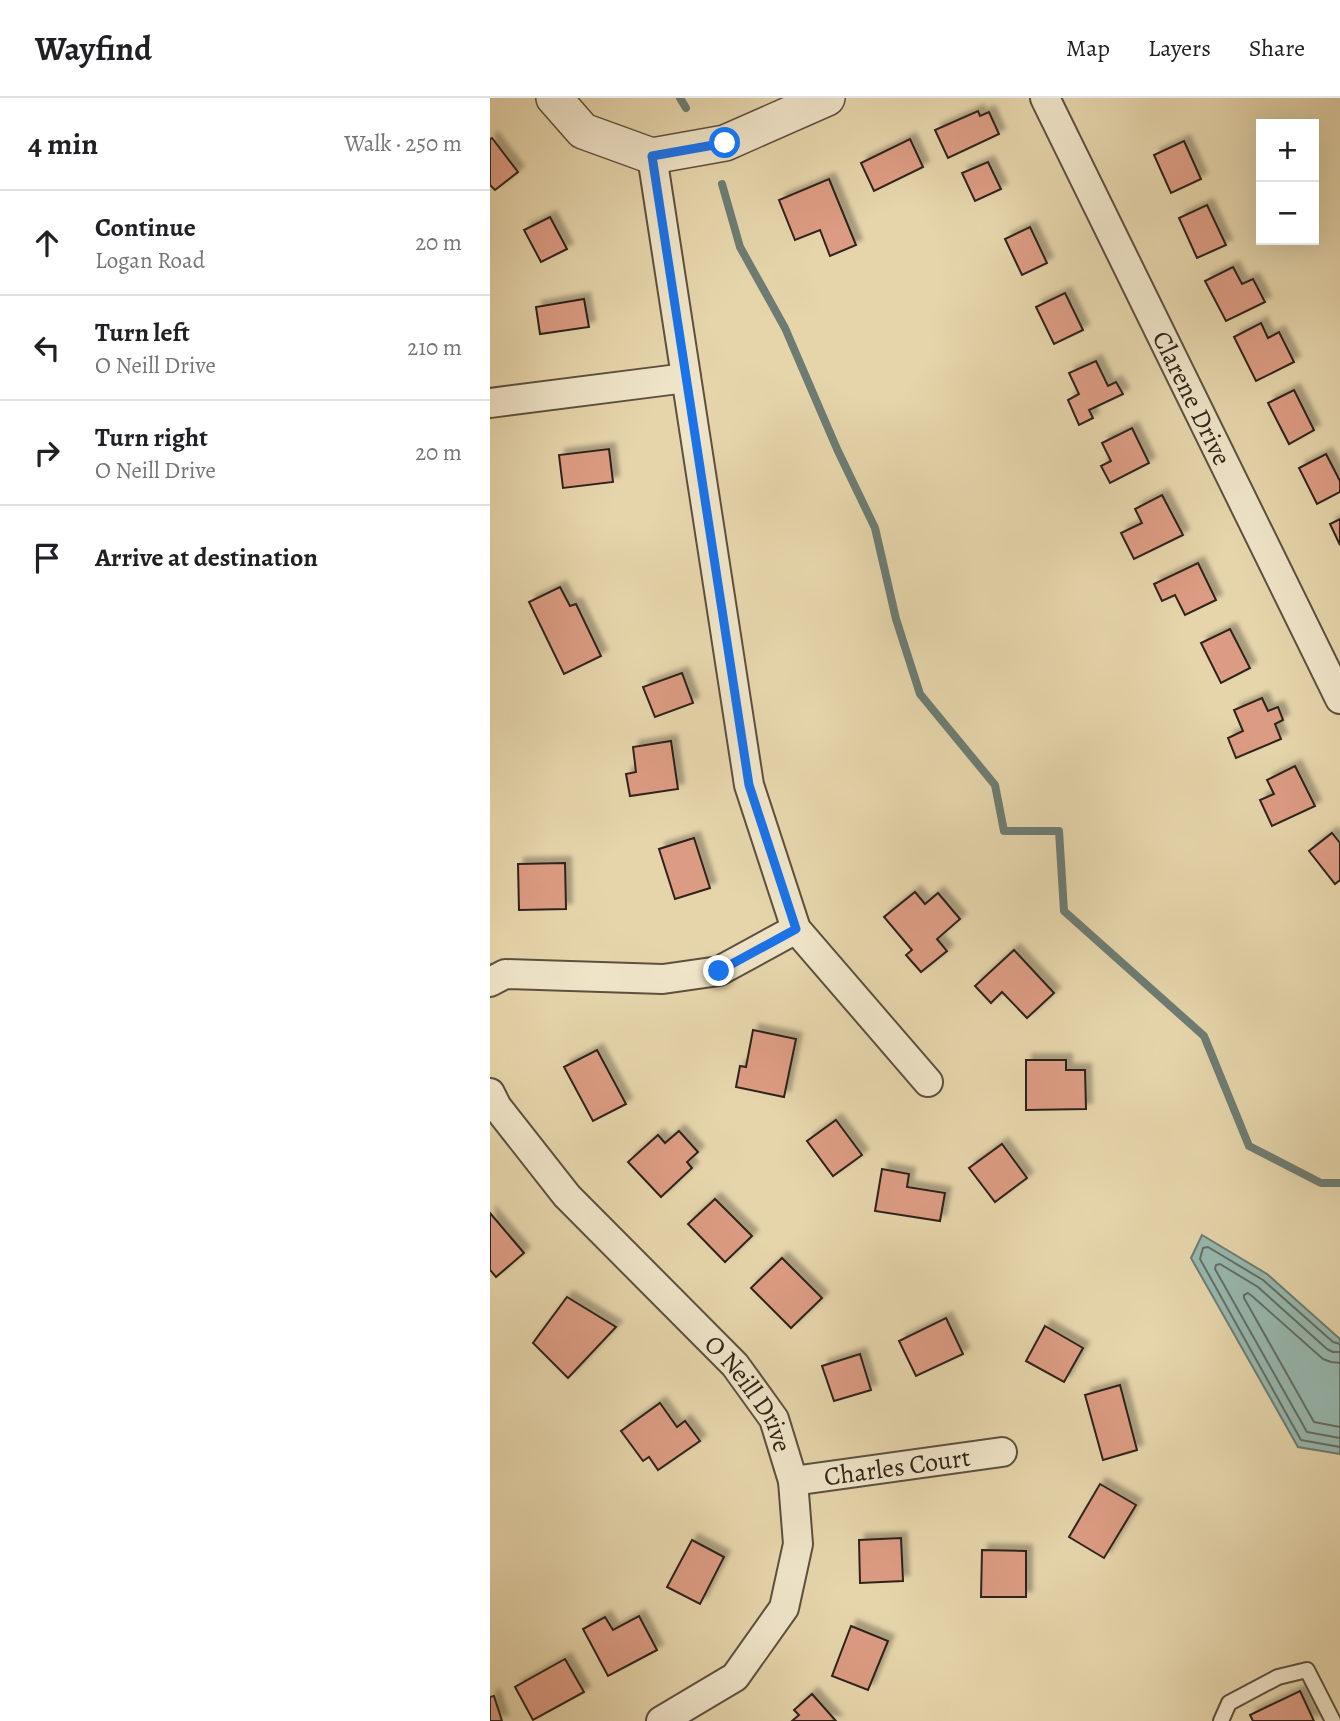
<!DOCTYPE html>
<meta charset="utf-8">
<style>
:root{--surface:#fff;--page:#f2f2f2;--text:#202124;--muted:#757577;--line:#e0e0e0}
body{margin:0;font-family:Alegreya,serif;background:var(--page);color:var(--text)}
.controls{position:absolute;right:21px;top:21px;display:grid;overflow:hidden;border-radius:0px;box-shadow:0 7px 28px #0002}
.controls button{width:63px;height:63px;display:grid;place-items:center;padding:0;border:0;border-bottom:2px solid var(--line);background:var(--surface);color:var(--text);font:35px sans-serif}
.stop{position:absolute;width:21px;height:21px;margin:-16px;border:5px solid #1a73e8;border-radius:50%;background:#fff}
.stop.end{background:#1a73e8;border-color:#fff;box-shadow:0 2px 7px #0008}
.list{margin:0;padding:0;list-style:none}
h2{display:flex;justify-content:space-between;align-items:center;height:91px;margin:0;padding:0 28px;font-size:30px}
h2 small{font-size:23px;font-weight:400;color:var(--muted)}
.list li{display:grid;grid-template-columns:46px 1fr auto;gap:21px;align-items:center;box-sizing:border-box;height:105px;padding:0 28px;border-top:2px solid var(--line)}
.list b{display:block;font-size:26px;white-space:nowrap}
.list p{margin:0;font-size:23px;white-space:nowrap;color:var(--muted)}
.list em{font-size:23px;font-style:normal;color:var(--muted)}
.icon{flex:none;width:38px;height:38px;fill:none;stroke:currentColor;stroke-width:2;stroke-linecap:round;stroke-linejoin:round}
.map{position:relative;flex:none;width:850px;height:1623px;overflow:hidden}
header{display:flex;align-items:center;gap:42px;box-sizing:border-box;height:98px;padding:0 35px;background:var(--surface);border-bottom:2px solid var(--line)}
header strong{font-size:33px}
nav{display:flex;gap:38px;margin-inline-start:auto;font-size:24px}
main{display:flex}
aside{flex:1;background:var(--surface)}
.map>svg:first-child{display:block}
</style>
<header>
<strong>Wayfind</strong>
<nav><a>Map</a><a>Layers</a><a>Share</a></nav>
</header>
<main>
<aside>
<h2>4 min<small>Walk · 250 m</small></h2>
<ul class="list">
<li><svg class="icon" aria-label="ahead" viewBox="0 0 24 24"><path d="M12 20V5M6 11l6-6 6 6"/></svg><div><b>Continue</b><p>Logan Road</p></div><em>20 m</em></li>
<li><svg class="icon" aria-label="left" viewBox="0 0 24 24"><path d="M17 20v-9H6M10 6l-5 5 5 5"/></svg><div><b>Turn left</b><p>O Neill Drive</p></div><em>210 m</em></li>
<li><svg class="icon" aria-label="right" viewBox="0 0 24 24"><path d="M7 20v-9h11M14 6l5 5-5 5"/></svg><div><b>Turn right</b><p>O Neill Drive</p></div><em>20 m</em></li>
<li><svg class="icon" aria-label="arrive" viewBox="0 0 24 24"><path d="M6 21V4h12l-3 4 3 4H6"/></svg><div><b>Arrive at destination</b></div></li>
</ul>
</aside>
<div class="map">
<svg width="850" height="1623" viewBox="0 0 850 1623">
<defs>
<filter id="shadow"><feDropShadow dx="6" dy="-6" stdDeviation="2" flood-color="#0004"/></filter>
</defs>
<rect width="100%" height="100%" fill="#e6d5ab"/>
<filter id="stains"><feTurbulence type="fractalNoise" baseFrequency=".00286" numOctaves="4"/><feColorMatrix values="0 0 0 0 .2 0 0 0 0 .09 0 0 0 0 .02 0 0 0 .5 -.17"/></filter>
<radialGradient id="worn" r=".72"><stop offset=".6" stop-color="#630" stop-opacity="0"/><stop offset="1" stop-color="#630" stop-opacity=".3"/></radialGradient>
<polygon fill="#97b8af" stroke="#6d7c73" stroke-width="2" points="712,1137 777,1176 850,1241 850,1356 808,1349 701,1160"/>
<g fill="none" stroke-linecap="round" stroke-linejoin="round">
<g stroke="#636e64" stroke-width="2">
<polyline points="850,1246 843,1244 773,1182 718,1149 713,1150 710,1161 811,1342 850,1349"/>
<polyline points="850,1254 843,1254 837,1251 768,1189 730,1166 726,1167 725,1171 817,1334 850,1340"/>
<polyline points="850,1265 841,1264 833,1261 762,1198 758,1195 754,1197 754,1200 824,1324 850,1329"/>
</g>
<g stroke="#6d7c73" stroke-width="8">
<polyline points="190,0 196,10"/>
<polyline points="232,86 250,149 295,230 347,351 385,430 406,521 430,596 505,687 514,733 569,733 574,813 714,938 759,1048 831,1085 850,1085"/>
</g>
</g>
<g fill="#dc9c83" stroke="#2f231a" stroke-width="2" filter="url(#shadow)">
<polygon points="488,13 490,18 499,14 509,36 458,60 445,32"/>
<polygon points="2,40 28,74 5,92 0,87 0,41"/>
<polygon points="420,41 433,69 384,93 371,65"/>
<polygon points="694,43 711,81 681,95 664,57"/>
<polygon points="498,64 511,91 485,103 472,75"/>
<polygon points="339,81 366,147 340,158 330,132 305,142 289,102"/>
<polygon points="717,107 736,147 707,160 689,120"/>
<polygon points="60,119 77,151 51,164 34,132"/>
<polygon points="540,129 557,165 532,177 515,141"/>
<polygon points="743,169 752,186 763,181 775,204 736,223 715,183"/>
<polygon points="575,195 593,232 564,246 546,209"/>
<polygon points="94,201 99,229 50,236 46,209"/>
<polygon points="771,225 778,240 789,234 804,264 766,283 744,239"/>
<polygon points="606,263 618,288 626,284 633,296 599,312 603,320 589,327 578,302 589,296 579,275"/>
<polygon points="804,292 824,332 799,346 778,305"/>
<polygon points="642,330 659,365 620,385 611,368 621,363 612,345"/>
<polygon points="119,351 123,384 73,390 69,357"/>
<polygon points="836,356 850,383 850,394 827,406 809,370"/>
<polygon points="672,397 693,437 644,461 631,435 652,425 645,411"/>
<polygon points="850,421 850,447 840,426"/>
<polygon points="708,465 726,502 695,517 685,497 672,503 664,486"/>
<polygon points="70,489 80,508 86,506 111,558 74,576 39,504"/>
<polygon points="740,531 760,570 731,585 711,545"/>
<polygon points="192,575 203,605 165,619 153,589"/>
<polygon points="772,600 778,613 788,609 793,622 785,626 791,641 746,660 738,640 753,633 744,612"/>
<polygon points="181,643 188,691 140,698 136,676 146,674 143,649"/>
<polygon points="805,668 825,708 782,728 770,702 784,696 777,682"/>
<polygon points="842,735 850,745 850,782 845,786 819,753"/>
<polygon points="204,740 220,790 185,801 169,751"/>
<polygon points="75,765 76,811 29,812 28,766"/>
<polygon points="425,794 435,806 448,795 470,821 447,841 457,853 431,874 416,857 422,852 394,819"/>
<polygon points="524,852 564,895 537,920 512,894 501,905 485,888"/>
<polygon points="263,932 306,941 294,999 246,989 250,968 256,969"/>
<polygon points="107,952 136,1006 103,1023 74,969"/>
<polygon points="536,962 576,962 576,972 595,972 596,1011 536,1012"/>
<polygon points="346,1022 372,1057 343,1078 317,1043"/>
<polygon points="189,1033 208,1054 197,1064 202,1070 171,1099 138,1064 168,1037 175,1045"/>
<polygon points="512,1046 537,1080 505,1104 479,1070"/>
<polygon points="392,1071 419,1076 417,1089 455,1095 450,1123 385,1113"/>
<polygon points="225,1101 262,1138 235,1164 198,1126"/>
<polygon points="0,1115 34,1155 6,1179 0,1172"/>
<polygon points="292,1160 332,1200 301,1230 261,1190"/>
<polygon points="77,1199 126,1229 78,1280 43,1245"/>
<polygon points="456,1220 473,1256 426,1278 409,1243"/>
<polygon points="555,1228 593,1250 574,1284 536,1263"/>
<polygon points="370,1256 381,1292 344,1303 332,1268"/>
<polygon points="630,1287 647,1352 613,1362 595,1297"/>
<polygon points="170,1305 187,1329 195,1323 210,1343 168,1372 159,1359 153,1363 131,1333"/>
<polygon points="610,1386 646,1407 614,1460 579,1439"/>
<polygon points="411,1440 413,1483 370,1485 369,1442"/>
<polygon points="202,1442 234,1459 210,1506 177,1489"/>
<polygon points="492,1452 536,1453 536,1499 491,1499"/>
<polygon points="149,1518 167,1552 118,1578 93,1531 115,1519 123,1532"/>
<polygon points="361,1528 398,1543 378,1592 342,1578"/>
<polygon points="75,1561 94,1594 43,1622 25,1589"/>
<polygon points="810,1593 824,1623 763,1623 760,1617"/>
<polygon points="322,1596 346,1623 302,1623 309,1617 304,1612"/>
<polygon points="4,1598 12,1623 0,1623 0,1599"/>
</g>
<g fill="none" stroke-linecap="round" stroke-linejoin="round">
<defs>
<polyline id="service" points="731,1623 739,1605 788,1579 817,1572 843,1623"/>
<g id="minor">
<path id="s1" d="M555,0L850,601"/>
<polyline points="162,58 259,687 306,831 438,984"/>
<polyline points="0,305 196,280"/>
<polyline points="0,884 15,876 173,881 229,873 306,831"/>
<path id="s2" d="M0,995L7,1009L77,1098L245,1267L284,1321L303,1383L308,1446L294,1510L245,1579L171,1623"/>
<path id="s3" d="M303,1383L512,1354"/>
</g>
<polyline id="tertiary" points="64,0 93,33 162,58 235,45 337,0"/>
</defs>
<use href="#service" stroke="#5d503e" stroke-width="18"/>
<use href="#minor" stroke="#5d503e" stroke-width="32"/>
<use href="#tertiary" stroke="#5d503e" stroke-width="38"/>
<use href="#service" stroke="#efe4c8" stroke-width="14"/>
<use href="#minor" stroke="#efe4c8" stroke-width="28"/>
<use href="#tertiary" stroke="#efe4c8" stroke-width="35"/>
</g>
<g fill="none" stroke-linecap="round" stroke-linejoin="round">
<polyline stroke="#1a73e8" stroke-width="9" points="229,873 306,831 259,687 162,58 235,45"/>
</g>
<g text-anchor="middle" stroke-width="5" stroke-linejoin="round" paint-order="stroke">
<g font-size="26" fill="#2f231a" stroke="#efe4c8">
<text dy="9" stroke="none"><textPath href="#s1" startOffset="334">Clarene Drive</textPath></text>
<text dy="9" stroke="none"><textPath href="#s2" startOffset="399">O Neill Drive</textPath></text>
<text dy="9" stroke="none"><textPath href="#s3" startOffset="105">Charles Court</textPath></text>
</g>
</g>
<rect width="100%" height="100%" filter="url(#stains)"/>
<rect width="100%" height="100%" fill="url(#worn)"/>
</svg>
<div class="controls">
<button>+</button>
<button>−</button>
</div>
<div class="stop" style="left:235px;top:45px"></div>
<div class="stop end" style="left:229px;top:873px"></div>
</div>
</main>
